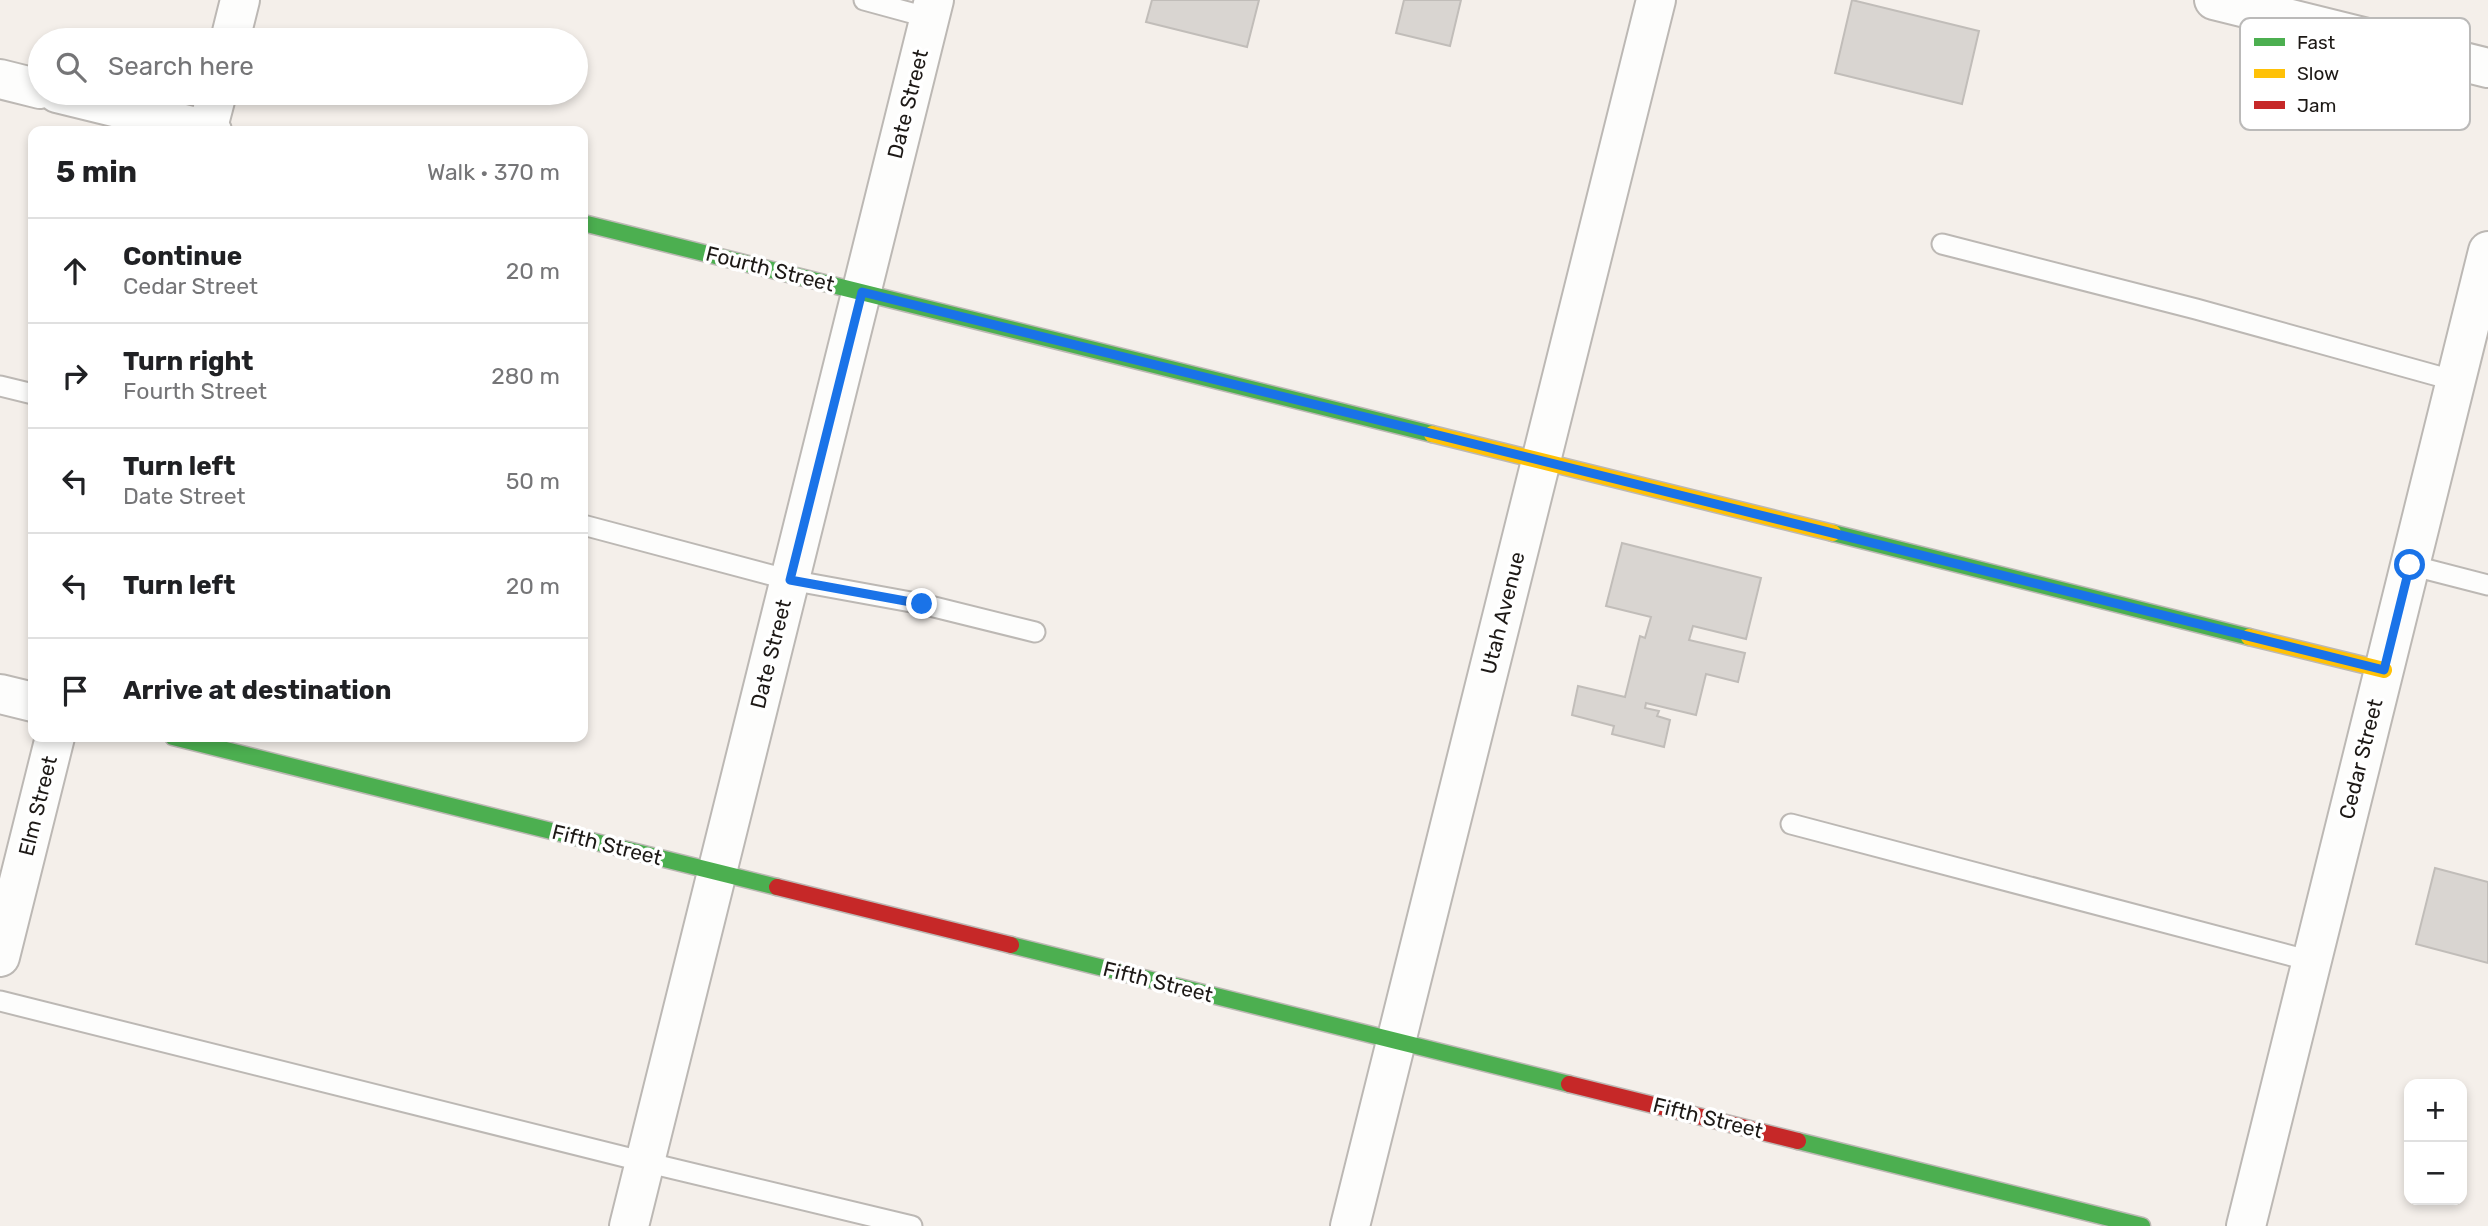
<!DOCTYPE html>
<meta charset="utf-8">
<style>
:root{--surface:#fff;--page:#f2f2f2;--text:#202124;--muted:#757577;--line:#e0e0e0}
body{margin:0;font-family:Rubik,sans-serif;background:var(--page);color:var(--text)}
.controls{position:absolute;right:21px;bottom:21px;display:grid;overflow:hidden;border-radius:14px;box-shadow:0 4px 10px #0003}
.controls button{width:63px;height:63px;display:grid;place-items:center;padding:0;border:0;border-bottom:2px solid var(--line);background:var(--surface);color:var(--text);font:35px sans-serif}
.stop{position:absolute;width:21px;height:21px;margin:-16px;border:5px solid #1a73e8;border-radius:50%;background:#fff}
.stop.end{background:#1a73e8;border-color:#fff;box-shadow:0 2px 7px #0008}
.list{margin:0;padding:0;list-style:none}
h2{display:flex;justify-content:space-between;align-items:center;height:91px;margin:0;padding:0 28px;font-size:30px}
h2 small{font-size:23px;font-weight:400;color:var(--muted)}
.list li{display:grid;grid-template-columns:46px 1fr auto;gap:21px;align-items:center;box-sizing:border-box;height:105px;padding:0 28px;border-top:2px solid var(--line)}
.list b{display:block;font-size:26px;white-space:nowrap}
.list p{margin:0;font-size:23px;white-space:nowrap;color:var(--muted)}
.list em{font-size:23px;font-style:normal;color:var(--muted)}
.icon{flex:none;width:38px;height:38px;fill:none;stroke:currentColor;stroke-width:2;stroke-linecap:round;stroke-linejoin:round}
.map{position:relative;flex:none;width:2488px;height:1226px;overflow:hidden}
.search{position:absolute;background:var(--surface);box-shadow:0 4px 10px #0003;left:28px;top:28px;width:560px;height:77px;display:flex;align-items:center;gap:18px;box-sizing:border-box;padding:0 24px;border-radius:38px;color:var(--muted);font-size:26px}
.panel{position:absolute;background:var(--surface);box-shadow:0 4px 10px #0003;left:28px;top:126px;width:560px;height:616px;border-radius:14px}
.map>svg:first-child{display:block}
</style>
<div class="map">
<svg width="2488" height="1226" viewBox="0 0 2488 1226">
<rect width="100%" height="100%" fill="#f4efea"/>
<g fill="#d9d5d1" stroke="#c1bdb9" stroke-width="2">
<polygon points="1152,0 1259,0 1247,47 1146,22"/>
<polygon points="1404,0 1461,0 1450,46 1396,33"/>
<polygon points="1852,0 1979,31 1962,104 1835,73"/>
<polygon points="1622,543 1761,578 1746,639 1693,626 1689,640 1745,653 1738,682 1706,674 1696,715 1646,703 1645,708 1659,711 1657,716 1670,720 1664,747 1612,734 1614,726 1572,715 1578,686 1625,697 1640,636 1645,638 1651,617 1606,606"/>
<polygon points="2435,868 2488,882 2488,963 2416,944"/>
</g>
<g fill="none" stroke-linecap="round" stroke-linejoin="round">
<defs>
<g id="lane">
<polyline points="864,0 930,18"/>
<polyline points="1942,244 2196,309 2456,381"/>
<polyline points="0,386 33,394"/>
<polyline points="583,525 790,580 922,604 1035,632"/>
<polyline points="2410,565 2488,585"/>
<polyline points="1791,824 2311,961"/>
<polyline points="0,1001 645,1162 912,1226"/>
</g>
<g id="street">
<polyline points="2214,0 2488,68"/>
<polyline points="230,40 240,0"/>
<polyline points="0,79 40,89"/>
<polyline points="57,93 212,131"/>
<polyline points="207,131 217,93"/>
<polyline points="0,694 33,702"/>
<polyline points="0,957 55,737"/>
<polyline points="629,1226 934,0"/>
<polyline points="1350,1226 1656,0"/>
<polyline points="2246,1226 2488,251"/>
</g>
<g id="fast">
<polyline points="583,223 1432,434"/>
<polyline points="1833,533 2249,637"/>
<polyline points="173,737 777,887"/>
<polyline points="1011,945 1569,1084"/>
<polyline points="1798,1141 2142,1226"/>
</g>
<g id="slow">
<polyline points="1432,434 1833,533"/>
<polyline points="2249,637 2384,670"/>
</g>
<g id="jam">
<polyline points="777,887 1011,945"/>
<polyline points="1569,1084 1798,1141"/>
</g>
</defs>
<use href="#lane" stroke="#bcb8b4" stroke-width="23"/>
<use href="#street" stroke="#bcb8b4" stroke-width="42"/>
<use href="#fast" stroke="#bcb8b4" stroke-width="19"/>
<use href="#slow" stroke="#bcb8b4" stroke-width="19"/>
<use href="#jam" stroke="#bcb8b4" stroke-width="19"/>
<use href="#lane" stroke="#fdfdfc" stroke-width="19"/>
<use href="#street" stroke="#fdfdfc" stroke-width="38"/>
<use href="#fast" stroke="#4caf50" stroke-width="16"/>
<use href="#slow" stroke="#ffc107" stroke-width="16"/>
<use href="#jam" stroke="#c62828" stroke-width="16"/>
</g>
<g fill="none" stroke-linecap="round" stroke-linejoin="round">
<polyline stroke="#1a73e8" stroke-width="9" points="922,604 790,580 862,292 2384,670 2410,565"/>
</g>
<g text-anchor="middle" stroke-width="7" stroke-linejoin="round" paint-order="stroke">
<g font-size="21" fill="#1d1916" stroke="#fff">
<text transform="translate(908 104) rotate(-76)" y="7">Date Street</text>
<text transform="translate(770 269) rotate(14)" y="7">Fourth Street</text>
<text transform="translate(1503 613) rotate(-76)" y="7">Utah Avenue</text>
<text transform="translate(771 654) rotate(-76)" y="7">Date Street</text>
<text transform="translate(2361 759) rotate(-76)" y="7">Cedar Street</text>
<text transform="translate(38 806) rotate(-76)" y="7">Elm Street</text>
<text transform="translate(607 845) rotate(14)" y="7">Fifth Street</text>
<text transform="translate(1158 982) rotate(14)" y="7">Fifth Street</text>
<text transform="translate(1708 1118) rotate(14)" y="7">Fifth Street</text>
</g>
</g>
<rect x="2240" y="18" width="230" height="112" rx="10" fill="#fff" stroke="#bbbab9" stroke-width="2"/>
<rect x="2254" y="38" width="31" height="8" fill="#4caf50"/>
<rect x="2254" y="69" width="31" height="9" fill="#ffc107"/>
<rect x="2254" y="101" width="31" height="8" fill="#c62828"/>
<g font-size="19" fill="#1d1916">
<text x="2297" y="49">Fast</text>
<text x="2297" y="80">Slow</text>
<text x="2297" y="112">Jam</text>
</g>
</svg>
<div class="controls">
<button>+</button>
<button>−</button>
</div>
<div class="stop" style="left:2410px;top:565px"></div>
<div class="stop end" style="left:922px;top:604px"></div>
<div class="search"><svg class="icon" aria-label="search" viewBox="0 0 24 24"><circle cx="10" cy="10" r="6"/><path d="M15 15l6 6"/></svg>Search here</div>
<section class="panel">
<h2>5 min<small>Walk · 370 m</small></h2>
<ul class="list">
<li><svg class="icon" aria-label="ahead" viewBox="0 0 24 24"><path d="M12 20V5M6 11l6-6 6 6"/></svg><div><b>Continue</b><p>Cedar Street</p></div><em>20 m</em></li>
<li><svg class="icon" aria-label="right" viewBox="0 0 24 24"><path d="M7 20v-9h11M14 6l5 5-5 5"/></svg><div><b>Turn right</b><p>Fourth Street</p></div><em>280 m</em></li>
<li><svg class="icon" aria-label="left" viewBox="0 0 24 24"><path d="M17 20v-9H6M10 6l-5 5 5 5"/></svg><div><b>Turn left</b><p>Date Street</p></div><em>50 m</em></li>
<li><svg class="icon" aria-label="left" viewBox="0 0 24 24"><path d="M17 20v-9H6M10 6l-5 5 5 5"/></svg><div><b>Turn left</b></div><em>20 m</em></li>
<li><svg class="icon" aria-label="arrive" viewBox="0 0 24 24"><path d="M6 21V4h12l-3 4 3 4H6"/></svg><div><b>Arrive at destination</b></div></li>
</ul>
</section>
</div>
